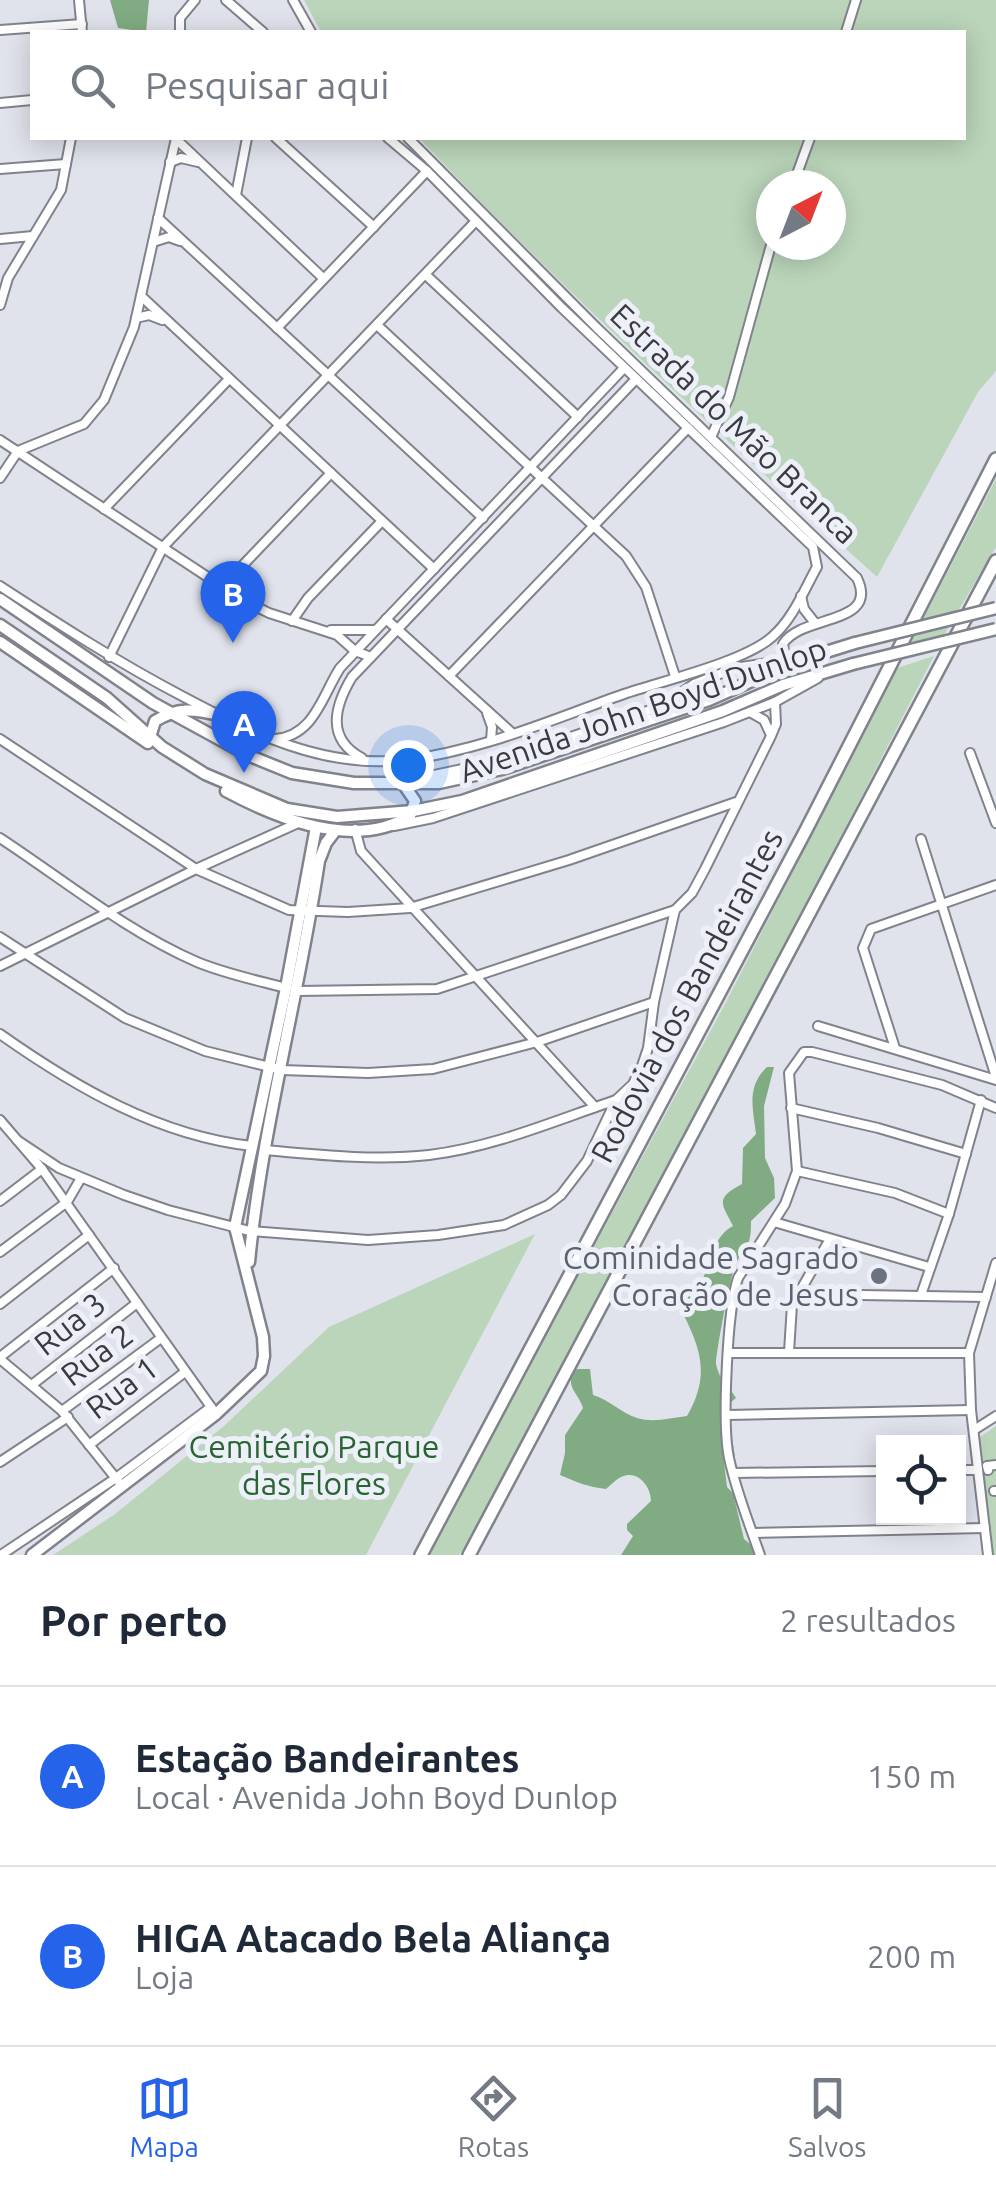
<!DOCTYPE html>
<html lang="pt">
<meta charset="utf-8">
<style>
:root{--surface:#fff;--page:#f2f2f3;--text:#1f2937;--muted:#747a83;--line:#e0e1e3;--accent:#2563eb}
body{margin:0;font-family:Ubuntu,sans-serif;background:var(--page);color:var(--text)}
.controls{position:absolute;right:30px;bottom:30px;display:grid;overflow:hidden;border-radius:0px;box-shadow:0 5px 25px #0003}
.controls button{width:90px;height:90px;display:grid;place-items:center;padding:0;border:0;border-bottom:2px solid var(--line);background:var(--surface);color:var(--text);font:50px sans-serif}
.compass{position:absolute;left:756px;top:170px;width:90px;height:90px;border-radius:50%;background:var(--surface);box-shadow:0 5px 25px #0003;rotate:42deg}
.you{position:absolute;left:408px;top:765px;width:35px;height:35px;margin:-25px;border:8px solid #fff;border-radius:50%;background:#1a73e8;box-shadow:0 0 0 15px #1a73e833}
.badge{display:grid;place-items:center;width:65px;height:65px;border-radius:50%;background:var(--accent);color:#fff;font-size:32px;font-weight:700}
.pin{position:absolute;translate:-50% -82px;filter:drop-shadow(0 2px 5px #0008)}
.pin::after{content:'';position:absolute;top:52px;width:35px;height:30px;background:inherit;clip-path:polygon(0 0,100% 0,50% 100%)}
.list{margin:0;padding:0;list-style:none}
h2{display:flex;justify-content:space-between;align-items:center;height:130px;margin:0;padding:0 40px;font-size:42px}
h2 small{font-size:32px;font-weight:400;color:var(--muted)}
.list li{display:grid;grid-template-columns:65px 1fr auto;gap:30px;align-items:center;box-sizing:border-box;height:180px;padding:0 40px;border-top:2px solid var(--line)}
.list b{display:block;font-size:38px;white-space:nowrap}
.list p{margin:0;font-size:32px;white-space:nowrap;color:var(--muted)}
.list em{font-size:32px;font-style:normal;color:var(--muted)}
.icon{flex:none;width:55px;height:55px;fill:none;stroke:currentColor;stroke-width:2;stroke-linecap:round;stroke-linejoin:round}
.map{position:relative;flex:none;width:996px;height:1555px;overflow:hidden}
.search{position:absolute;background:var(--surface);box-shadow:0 5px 25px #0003;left:30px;right:30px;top:30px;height:110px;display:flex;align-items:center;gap:25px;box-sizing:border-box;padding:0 35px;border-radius:0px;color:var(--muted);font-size:38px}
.sheet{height:490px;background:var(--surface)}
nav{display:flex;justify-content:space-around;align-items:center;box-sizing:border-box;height:140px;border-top:2px solid var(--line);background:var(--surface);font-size:28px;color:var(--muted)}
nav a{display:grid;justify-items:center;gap:5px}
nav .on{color:var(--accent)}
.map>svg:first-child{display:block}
</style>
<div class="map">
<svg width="996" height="1555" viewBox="0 0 996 1555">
<rect width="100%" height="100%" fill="#e0e3ec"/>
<g fill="#bad5ba" fill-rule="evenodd">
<path d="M304,0H996V371L978,392L877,577C720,435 565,292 419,138H964V32H321ZM771,185H831V245H771Z"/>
<polygon points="996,479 996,547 944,635 910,644"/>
<polygon points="934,656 724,1064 475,1529 459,1555 427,1555 724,1006 897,668"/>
<polygon points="535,1234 366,1555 53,1555 115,1514 224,1426 329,1327"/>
<polygon points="996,1426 996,1555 991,1555 977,1439"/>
</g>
<g fill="#81ac83">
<polygon points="110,0 149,0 146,32 118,28"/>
<path d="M767,1067H774L764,1106L765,1158L774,1178L775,1198L751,1221C751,1246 748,1243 736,1263C731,1271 715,1358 716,1364C719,1380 729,1386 736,1398L724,1408L720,1418L731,1432L735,1457L721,1438L727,1487L733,1493L744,1539L764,1555H621L633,1536L627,1530V1524L651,1501C651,1486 637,1469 621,1477C615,1480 611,1485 606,1489C588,1487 576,1482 560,1475L565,1453V1435L583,1408C579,1393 562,1385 577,1369H590L593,1395C610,1400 621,1413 637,1418C654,1423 670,1418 687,1416C713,1371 698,1344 678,1303C684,1297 693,1296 697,1289C711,1270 710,1238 733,1226C723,1205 713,1199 742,1184L743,1148L756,1134C753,1109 746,1087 767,1067Z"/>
</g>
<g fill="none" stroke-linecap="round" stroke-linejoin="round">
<defs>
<g id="minor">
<polyline points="79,0 82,32"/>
<polyline points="226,0 263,32"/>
<polyline points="293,0 311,32"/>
<polyline points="0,30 82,24"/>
<polyline points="180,32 180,18 195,0"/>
<polyline points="846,32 856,0"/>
<polyline points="0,103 32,100"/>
<polyline points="276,138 374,227"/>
<path d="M408,138L597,328L857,578C880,626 801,614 783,644L785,660"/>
<polyline points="176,139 323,278"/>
<polyline points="170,162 181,158 198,162"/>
<polyline points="0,169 66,164"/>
<polyline points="793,185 810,138"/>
<polyline points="236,195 247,138"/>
<polyline points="158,218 483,518"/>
<polyline points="0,239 33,236"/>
<polyline points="153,242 169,237 180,241"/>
<polyline points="426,275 578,417"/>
<polyline points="141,296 434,569"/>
<polyline points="0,305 8,278 61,190 71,138"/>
<polyline points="136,318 149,315 162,320"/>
<polyline points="377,325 626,556 646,587 675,676"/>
<polyline points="277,328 427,171"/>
<polyline points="712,435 729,397 771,245"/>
<polyline points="0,440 241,599 269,613 337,635 355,651 371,657"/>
<polyline points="0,478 18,451 84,424 104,400 134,327 176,138"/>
<polyline points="104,509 229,379"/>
<path d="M0,586C60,625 119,663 182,696C252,733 323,769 405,760C481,751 553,719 624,694C662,681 744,662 772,637C793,619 804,590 817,567L813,547L562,308L427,171L388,138"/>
<polyline points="222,587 331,473"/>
<polyline points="801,596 804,609 815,623"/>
<polyline points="386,619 512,733"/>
<polyline points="292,621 308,598 382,521"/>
<polyline points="331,630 375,630"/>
<polyline points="109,657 163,547 476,221"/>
<polyline points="449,676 688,428"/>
<polyline points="750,712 764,720 770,733"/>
<polyline points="487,713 492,727 491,740"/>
<polyline points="0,739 196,869 289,910 348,912 410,908 569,860 736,802"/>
<path d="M275,739C314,736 322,696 340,668L624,368"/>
<polyline points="970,753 996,823"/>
<path d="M362,758C326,739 334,707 352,677L636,379"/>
<polyline points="388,761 401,782 500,761 662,706 694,684 735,668 788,660"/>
<polyline points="394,826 433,818 724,722 775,702 818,678"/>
<polyline points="355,829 361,851 595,1107"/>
<path d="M0,838C64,880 126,931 197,962C226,974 256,980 286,988"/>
<polyline points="921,839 996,1077"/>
<polyline points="0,937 125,1018 205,1051 282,1070 368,1073 433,1069 537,1042 654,1002"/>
<polyline points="0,966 196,869 298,823"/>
<polyline points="298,991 437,989 675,910"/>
<polyline points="818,1026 996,1080"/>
<path d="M0,1034C75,1087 159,1136 252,1146"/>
<polyline points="895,1048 863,948 871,929 996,885"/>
<polyline points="791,1108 878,1128 966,1154"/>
<polyline points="0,1120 42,1169 216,1414"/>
<polyline points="17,1140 59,1168 124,1195 168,1210 250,1231 368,1240 438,1235 504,1225 548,1205 561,1195 587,1161 616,1100 633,1084 642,1066 648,1048 654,1002 675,910 692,893 705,869 771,736 776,724 775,702"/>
<path d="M266,1150C320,1155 376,1161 429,1155C494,1147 554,1121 616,1100"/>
<polyline points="797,1171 895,1193 949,1214"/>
<polyline points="0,1201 42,1169"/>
<polyline points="774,1222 929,1267"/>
<polyline points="0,1252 67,1202 81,1178"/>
<polyline points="798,1294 986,1297"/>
<polyline points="921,1295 949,1214 981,1100"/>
<polyline points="0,1304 89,1235"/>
<polyline points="789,1352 792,1305 830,1239"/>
<polyline points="729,1353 969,1353"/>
<polyline points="0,1357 114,1268"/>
<polyline points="0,1359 62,1411 118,1481"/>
<polyline points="33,1384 137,1303"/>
<polyline points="62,1411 161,1338"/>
<polyline points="727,1415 971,1410"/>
<polyline points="974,1430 996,1416"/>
<polyline points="89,1445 185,1372"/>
<polyline points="0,1462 68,1417"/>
<polyline points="958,1470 978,1470"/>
<polyline points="988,1470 987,1466 996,1465"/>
<polyline points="734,1473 884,1471"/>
<polyline points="994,1491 996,1491"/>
<polyline points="753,1533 985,1528"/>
<polyline points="1,1555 116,1478 211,1407"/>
<path d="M760,1555C749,1523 736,1491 729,1458C722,1425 727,1310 738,1278L785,1204L797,1171L789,1073L804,1052H812L942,1085L996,1108"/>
<polyline points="988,1555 971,1410 969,1353 996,1263"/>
</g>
<g id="major">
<polyline points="0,599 153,703 250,756 292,773 354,783 439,783 502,769 709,700 797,661 855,643"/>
<polyline points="0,625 107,698 162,747 205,774 287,809 337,817 413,811 462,801 723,711 783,685 853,664"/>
<polyline points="0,642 148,743"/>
<path d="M150,737L155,721C178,707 193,709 219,715"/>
<path d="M226,791C278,819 354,850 410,816L415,801L402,782"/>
<path d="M249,1262C262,1128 299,995 319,861L326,843L336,830"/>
<polyline points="32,1555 216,1414 261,1371 264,1356 263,1337 235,1227 286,988 316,827"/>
</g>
<g id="highway">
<polyline points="421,1555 806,830 996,459"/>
<polyline points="469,1555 996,561"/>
</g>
</defs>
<use href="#minor" stroke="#80838c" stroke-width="12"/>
<use href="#major" stroke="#80838c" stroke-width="15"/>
<use href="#highway" stroke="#80838c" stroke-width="16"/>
<use href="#minor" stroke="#fff" stroke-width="8"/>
<use href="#major" stroke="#fff" stroke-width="10"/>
<use href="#highway" stroke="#fff" stroke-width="11"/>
<defs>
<g id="major-bridge">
<polyline points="855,643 996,608"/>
<polyline points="853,664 996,629"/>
</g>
</defs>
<use href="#major-bridge" stroke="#80838c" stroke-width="15" stroke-linecap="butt"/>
<use href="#major-bridge" stroke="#fff" stroke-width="10"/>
</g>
<circle fill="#6b7280" stroke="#edf0f9" stroke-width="4" cx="879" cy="1276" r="10"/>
<g text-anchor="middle" stroke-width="10" stroke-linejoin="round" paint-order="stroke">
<g font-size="32" fill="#3a3b3f" stroke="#edf0f9">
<text transform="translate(734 424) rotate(44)" y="11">Estrada do Mão Branca</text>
<text transform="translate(643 710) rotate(-19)" y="11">Avenida John Boyd Dunlop</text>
<text transform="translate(687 996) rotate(-62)" y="11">Rodovia dos Bandeirantes</text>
<text transform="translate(70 1324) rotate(-38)" y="11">Rua 3</text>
<text transform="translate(97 1355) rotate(-37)" y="11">Rua 2</text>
<text transform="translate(122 1388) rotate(-37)" y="11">Rua 1</text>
</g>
<g font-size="32" fill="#5b616d" stroke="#edf0f9" text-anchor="end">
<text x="859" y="1269">Cominidade Sagrado<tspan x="859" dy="37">Coração de Jesus</tspan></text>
</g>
<g font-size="32" fill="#296530" stroke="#edf0f9">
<text x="314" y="1458">Cemitério Parque<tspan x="314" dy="37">das Flores</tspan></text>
</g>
</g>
</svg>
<div class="controls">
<button><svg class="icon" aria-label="locate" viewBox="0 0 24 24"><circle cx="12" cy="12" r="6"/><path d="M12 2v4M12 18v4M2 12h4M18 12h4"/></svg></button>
</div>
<svg class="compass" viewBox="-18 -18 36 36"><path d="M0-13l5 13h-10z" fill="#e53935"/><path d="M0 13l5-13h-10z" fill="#747a83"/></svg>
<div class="you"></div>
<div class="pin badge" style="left:244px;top:773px">A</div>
<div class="pin badge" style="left:233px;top:643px">B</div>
<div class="search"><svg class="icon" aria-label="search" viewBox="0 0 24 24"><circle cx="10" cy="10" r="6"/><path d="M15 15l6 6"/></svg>Pesquisar aqui</div>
</div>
<section class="sheet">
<h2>Por perto<small>2 resultados</small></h2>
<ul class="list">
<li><span class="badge">A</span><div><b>Estação Bandeirantes</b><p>Local · Avenida John Boyd Dunlop</p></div><em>150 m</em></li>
<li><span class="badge">B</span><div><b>HIGA Atacado Bela Aliança</b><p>Loja</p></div><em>200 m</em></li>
</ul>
</section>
<nav>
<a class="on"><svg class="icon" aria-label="map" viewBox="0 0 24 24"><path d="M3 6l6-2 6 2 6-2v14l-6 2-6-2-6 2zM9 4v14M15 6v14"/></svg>Mapa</a>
<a><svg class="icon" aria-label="directions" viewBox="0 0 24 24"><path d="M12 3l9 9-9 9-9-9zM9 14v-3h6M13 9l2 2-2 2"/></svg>Rotas</a>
<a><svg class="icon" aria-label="saved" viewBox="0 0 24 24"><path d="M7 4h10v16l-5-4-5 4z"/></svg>Salvos</a>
</nav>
